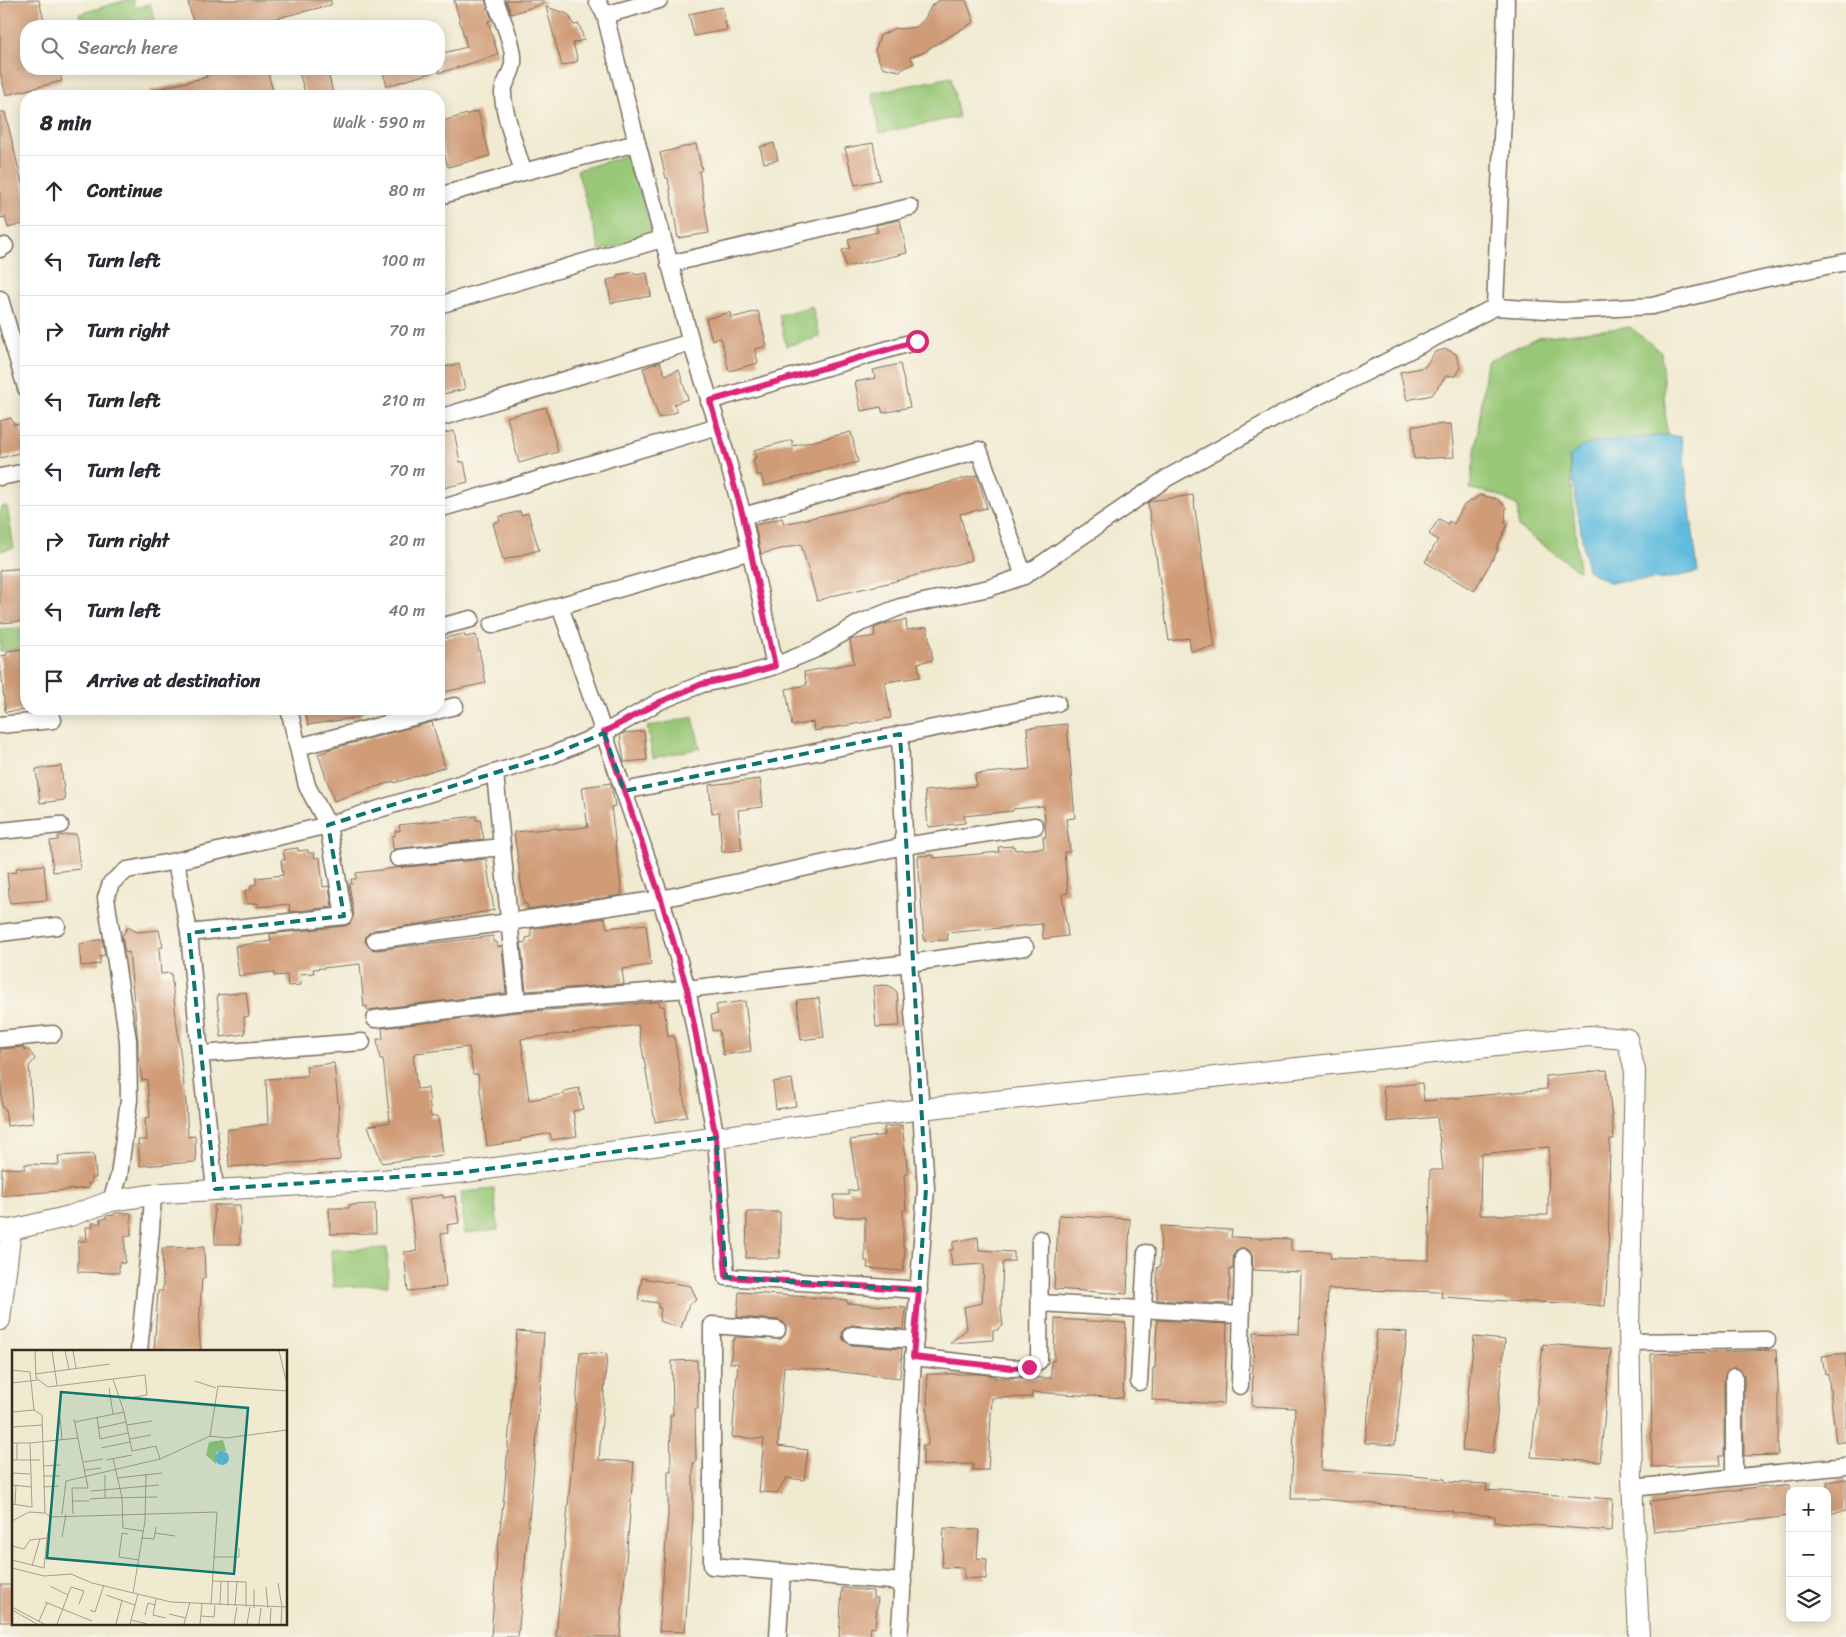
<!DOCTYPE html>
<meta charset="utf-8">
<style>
:root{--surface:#fff;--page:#f2f2f3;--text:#2b2b33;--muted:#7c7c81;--line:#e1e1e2}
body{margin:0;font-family:Sriracha,sans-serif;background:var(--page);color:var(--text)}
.controls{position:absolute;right:15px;bottom:15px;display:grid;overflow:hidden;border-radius:10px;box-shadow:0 2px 12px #0003}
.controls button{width:45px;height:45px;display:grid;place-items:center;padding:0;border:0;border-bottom:1px solid var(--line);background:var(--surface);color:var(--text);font:25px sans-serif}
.stop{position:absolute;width:15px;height:15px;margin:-11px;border:4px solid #db2777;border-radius:50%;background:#fff}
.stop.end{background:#db2777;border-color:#fff;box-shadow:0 1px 5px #0008}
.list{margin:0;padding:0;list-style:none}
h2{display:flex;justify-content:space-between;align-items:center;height:65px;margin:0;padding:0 20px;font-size:21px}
h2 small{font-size:16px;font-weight:400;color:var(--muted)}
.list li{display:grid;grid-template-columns:32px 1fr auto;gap:15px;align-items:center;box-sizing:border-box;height:70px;padding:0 20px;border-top:1px solid var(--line)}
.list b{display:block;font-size:19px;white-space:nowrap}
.list em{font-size:16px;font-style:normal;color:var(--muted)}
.icon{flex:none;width:28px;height:28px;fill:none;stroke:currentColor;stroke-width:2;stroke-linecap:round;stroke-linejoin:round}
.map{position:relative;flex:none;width:1846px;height:1637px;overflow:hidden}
.search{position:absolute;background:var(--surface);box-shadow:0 2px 12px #0003;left:20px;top:20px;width:425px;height:55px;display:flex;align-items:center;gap:12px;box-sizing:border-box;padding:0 18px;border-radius:20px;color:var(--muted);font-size:19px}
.panel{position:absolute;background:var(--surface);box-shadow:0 2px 12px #0003;left:20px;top:90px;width:425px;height:625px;border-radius:20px}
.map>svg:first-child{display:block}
</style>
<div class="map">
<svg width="1846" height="1637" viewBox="0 0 1846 1637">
<rect width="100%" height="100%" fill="#fbf7ec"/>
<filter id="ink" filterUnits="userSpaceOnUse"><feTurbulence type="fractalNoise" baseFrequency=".02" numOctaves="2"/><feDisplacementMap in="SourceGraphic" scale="10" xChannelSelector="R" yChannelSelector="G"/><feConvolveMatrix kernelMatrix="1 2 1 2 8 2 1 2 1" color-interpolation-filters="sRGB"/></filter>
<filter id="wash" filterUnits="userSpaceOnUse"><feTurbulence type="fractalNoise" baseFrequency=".0096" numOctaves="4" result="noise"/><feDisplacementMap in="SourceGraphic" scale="20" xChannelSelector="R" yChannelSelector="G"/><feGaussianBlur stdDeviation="1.12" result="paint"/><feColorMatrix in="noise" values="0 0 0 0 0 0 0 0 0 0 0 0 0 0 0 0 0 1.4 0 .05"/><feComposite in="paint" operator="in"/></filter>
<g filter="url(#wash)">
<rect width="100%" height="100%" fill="#f0ead1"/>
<g fill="#98c877" stroke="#6a794a">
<polygon points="126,0 133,0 135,8 150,4 157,26 76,26 82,25 79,14"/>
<polygon points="951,77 959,117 880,133 872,93"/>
<polygon points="629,155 653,236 600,251 577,170"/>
<polygon points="812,306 820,337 786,346 779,315"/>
<polygon points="1630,327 1661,352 1667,435 1596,442 1569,458 1579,571 1518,527 1518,506 1495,494 1470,489 1487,361 1538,337"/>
<polygon points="7,506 14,548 0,551 0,507"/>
<polygon points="26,628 26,648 0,651 0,630"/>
<polygon points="693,717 700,748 653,758 647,727"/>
<polygon points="494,1189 498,1230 464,1233 461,1192"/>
<polygon points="387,1248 388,1285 333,1287 331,1250"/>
</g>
<polygon fill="#61bcde" stroke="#4e737e" points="1667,435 1681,437 1698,572 1667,579 1608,582 1587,570 1569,457 1581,447 1596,442"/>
<g id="blocks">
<g fill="#d09b77" fill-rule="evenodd">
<polygon points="11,0 39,0 45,26 26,26 26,69 58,69 62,81 6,95 0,72 0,3"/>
<polygon points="196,0 331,0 331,5 244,26 194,26 188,2"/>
<polygon points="454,0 485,0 492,20 488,21 498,55 439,73 439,54 467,47"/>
<polygon points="506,0 544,0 545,3 511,14"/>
<polygon points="940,0 966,0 974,22 931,47 925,52 910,57 914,63 899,71 882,67 875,51 880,36 895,28 900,29 916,27 924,20 932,5"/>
<polygon points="546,7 568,14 574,25 579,24 584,40 573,43 578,61 562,66"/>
<polygon points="722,7 727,30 694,36 689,14"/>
<polygon points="230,69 267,69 274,96 150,96 149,91 207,77 206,75"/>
<polygon points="298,69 327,69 334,96 306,96"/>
<polygon points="382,69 431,69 431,73 387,86"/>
<polygon points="478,111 490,156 448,167 439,135 439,122"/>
<polygon points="0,112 5,112 26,200 26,223 8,228 5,217 0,218"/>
<polygon points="774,143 778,160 764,163 760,147"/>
<polygon points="873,143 880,180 855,185 845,148"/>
<polygon points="696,144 702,170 699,171 709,233 678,238 668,178 666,178 660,153"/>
<polygon points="900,220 907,253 846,267 842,250 850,248 848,239 878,232 876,225"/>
<polygon points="634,272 635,275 647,273 651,296 611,303 607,280 618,278 617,275"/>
<polygon points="758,311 767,346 755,349 758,363 729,371 721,338 712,340 706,319 730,312 731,318"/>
<polygon points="1446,349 1456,354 1460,367 1455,376 1446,376 1432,395 1407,400 1400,372 1425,367 1435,352"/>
<polygon points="660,362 665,375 679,370 688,399 674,404 677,412 659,418 643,368"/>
<polygon points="459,364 465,389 439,395 439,368"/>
<polygon points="900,364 910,407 883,413 881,407 861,411 855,382 875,378 873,370"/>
<polygon points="546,407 558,452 519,463 507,417"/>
<polygon points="11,418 14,425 20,424 26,445 26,451 0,458 0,421"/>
<polygon points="1451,424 1454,457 1414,459 1412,426"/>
<polygon points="454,431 460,462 464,462 468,482 439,489 439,434"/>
<polygon points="851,432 858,462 764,486 761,474 757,475 753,459 756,458 754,450 792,440 793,446"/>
<polygon points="977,475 987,508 960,514 972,560 892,582 836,595 817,601 801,544 761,554 755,525 782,518 784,524 851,509"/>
<polygon points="1193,495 1215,647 1191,651 1189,638 1169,641 1148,503 1151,501"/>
<polygon points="1481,495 1497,499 1506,507 1505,522 1508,524 1496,549 1498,550 1474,591 1425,562 1438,540 1429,534 1439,519 1448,524 1449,521 1454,524 1464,505"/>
<polygon points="520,511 521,515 528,513 539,550 503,560 493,523 500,521 499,517"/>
<polygon points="26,568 26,621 0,623 0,570"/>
<polygon points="906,620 907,630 927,627 933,660 918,663 920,677 885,682 891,718 814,731 813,722 792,726 786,689 807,685 804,672 854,663 850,640 875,636 874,628 888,623"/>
<polygon points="464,634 465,637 476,635 486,683 439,693 439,639"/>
<polygon points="23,649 24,658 26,658 26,710 5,712 0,656 7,655 7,651"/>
<polygon points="305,709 359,709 360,717 308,725"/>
<polygon points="432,722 445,767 394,783 394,781 334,801 318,754 327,751 327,750"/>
<polygon points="1067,724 1075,818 1066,819 1070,852 1064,852 1068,893 1062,894 1068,936 1043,939 1042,924 947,933 948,940 924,941 918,856 934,855 934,858 989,853 999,852 998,847 1014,846 1015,850 1044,848 1043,837 1046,837 1044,806 1013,809 1013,811 964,816 965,823 928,827 925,791 976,786 975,774 1030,769 1027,728"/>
<polygon points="644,731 647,760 624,762 620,735 624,733"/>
<polygon points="61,766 65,800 40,803 36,769"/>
<polygon points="760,779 763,807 738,810 742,850 722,852 719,812 712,813 709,785"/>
<polygon points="611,783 615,806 611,807 622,895 528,909 527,904 524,904 514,832 558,828 559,830 588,827 582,787"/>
<polygon points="476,816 476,820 480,820 484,839 393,849 392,836 395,836 395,831 400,831 399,825"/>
<polygon points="76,834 80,869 53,872 50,841 58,840 58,836"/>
<polygon points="298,848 298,851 308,850 308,853 314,853 315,858 320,857 323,887 329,886 332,907 290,912 289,904 258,907 258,903 247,904 245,890 251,890 251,885 256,884 256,878 283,875 281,860 285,860 283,850"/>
<polygon points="486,859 494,910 420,924 374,930 366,936 365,942 371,949 376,950 493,936 493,942 497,942 498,947 502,946 506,993 367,1010 367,1006 364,1007 360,964 313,969 314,973 300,974 301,985 288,986 287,975 274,976 274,972 239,976 235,946 271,941 270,934 345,926 350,924 354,914 349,884 352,884 351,879 356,879 356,873 396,868"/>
<polygon points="44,865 47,900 10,903 7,873 17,872 16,868"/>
<polygon points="605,918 607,928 646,924 651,965 622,969 624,984 526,991 521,943 526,942 526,938 531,937 531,929"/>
<polygon points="128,927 137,932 159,930 163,947 159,948 161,974 171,973 186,1103 188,1137 195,1136 196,1162 140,1166 138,1140 147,1140 145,1118 150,1117 147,1079 142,1080 138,1056 138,1041 129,952 125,953 122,936"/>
<polygon points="102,939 105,955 100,956 100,964 81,966 79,944"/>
<polygon points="884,985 890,986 897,992 900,1026 876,1027 873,986"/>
<polygon points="246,992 249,1016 244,1017 245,1034 221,1037 217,995"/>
<polygon points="819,998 824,1037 801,1040 797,1000"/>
<polygon points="745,1001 751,1051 723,1055 719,1030 713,1031 711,1015 718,1014 716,1005"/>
<polygon points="659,1002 660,1006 664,1006 668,1037 674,1036 687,1117 655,1122 638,1025 521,1039 529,1100 564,1094 564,1091 579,1088 583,1109 573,1111 577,1136 552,1140 550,1133 521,1139 521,1141 487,1146 478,1074 473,1074 469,1047 416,1053 416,1055 413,1055 417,1089 428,1088 431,1117 438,1116 443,1155 382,1163 368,1126 390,1122 383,1059 380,1059 377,1039 383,1039 382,1028 518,1012"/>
<polygon points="23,1047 25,1050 29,1050 35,1059 29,1066 33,1123 7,1126 5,1108 2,1108 0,1049"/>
<polygon points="334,1063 339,1112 340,1160 229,1167 227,1130 268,1124 266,1079 307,1076 306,1066"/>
<path d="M1607,1070L1614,1139H1610L1608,1266L1605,1306L1571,1303L1523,1302L1441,1297L1442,1292L1328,1289L1321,1470L1403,1475L1445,1479V1482L1487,1484L1486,1490L1613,1499L1611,1531L1495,1522V1516L1452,1513L1453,1511L1319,1499H1291L1295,1408L1252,1406L1253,1358L1254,1332L1299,1334L1301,1272L1253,1270L1252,1254L1249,1250L1243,1248L1235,1252L1233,1257V1269H1230L1229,1304L1157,1300V1267H1160L1161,1226L1232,1230L1231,1237L1291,1239V1251L1331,1252L1330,1258L1429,1260L1430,1170H1443L1437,1117L1387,1122L1383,1087L1422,1083L1424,1101L1547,1089L1546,1076ZM1549,1147L1548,1215H1480L1481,1154Z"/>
<polygon points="792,1079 796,1106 776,1109 773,1082"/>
<polygon points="902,1125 908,1174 904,1175 906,1210 903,1210 903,1247 905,1247 903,1271 867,1268 868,1261 865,1261 865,1217 835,1217 834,1195 849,1195 848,1191 858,1190 850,1140 885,1135 884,1127"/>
<polygon points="94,1154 96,1178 91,1178 92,1183 88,1183 89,1188 1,1196 2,1168 25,1169 25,1164 59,1165 58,1156"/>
<polygon points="443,1195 443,1198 455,1196 459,1223 447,1225 448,1233 441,1234 446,1287 408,1291 404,1252 417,1251 409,1200"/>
<polygon points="375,1204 376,1233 330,1234 329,1208 349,1208 349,1205"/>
<polygon points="214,1205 240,1205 240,1244 215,1244"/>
<polygon points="747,1212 780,1212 780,1258 746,1258"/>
<polygon points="115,1213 131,1213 131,1236 125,1236 125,1263 119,1263 119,1273 78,1272 78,1241 87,1241 86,1227 93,1227 92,1223 101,1223 100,1219 106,1219 106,1216 114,1215"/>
<polygon points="1059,1215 1130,1219 1127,1294 1054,1289"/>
<polygon points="978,1237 979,1250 1014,1252 1014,1261 1003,1262 1001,1308 1003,1326 999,1327 998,1330 993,1330 993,1340 950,1343 967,1329 964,1307 982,1303 984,1264 952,1266 950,1250 953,1250 953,1242"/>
<polygon points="204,1247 205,1278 202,1278 199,1330 201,1351 154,1351 158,1291 163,1291 162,1248"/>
<polygon points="642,1278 691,1286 697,1300 689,1304 681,1328 659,1321 661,1308 658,1308 658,1303 638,1300"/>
<polygon points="739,1292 847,1300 847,1303 906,1308 904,1329 852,1325 844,1329 842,1334 843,1340 851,1345 902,1349 900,1378 784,1366 778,1446 808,1450 804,1480 786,1478 777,1493 759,1492 764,1439 732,1437 738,1363 730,1363 733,1340 735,1340 735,1337 781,1339 785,1335 786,1326 783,1322 778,1320 737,1317"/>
<polygon points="1055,1319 1126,1323 1123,1398 1032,1392 1032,1397 992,1398 988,1470 973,1470 973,1464 923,1465 923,1445 928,1445 927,1374 979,1374 995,1376 995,1378 1051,1378 1051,1361 1054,1361"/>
<polygon points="1157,1320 1227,1324 1224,1404 1152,1400 1153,1368 1155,1368"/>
<polygon points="1377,1330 1407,1332 1395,1445 1365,1443"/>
<polygon points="517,1331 544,1333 537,1433 518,1637 491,1637 497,1554 504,1496"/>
<polygon points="1474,1337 1505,1340 1493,1453 1462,1450"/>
<polygon points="1543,1344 1611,1349 1600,1462 1531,1457"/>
<polygon points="1776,1350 1778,1383 1778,1455 1744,1456 1744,1377 1739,1369 1734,1367 1726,1372 1724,1377 1724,1456 1720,1456 1721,1465 1652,1467 1651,1354"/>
<polygon points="580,1352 607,1354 599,1460 634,1462 620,1637 556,1637 572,1462"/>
<polygon points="1846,1353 1846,1442 1836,1442 1828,1373 1825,1374 1822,1356"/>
<polygon points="697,1360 698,1409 695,1409 696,1463 693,1463 693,1515 685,1632 659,1631 668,1514 668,1471 671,1471 670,1415 673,1415 672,1361"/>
<polygon points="1846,1479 1846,1511 1827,1514 1827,1482"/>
<polygon points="1790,1485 1790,1516 1654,1532 1650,1501 1766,1486 1767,1488"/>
<polygon points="944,1528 979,1530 977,1558 987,1559 986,1579 964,1578 964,1568 942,1567"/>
<rect x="0" y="1585" width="14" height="37"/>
<polygon points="842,1588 873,1591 873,1598 878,1598 875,1628 871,1627 870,1637 839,1637"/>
</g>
</g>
</g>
<g filter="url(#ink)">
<use href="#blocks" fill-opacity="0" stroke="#7a6d5d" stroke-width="1"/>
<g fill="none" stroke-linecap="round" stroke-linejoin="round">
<defs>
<g id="minor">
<path d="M495,0C501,17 515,46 513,63C512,74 504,82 503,92C502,110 518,153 523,172"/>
<polyline points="605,15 659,0"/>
<polyline points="439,196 523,172 637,143 605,15 597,0"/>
<polyline points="0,249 5,246"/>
<polyline points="669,264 910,207"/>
<polyline points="0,299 26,388"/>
<polyline points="439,305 662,239"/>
<polyline points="1495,307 1504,91 1506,0"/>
<polyline points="709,401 917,341"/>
<polyline points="439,418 691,342"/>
<polyline points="0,477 26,472"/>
<polyline points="439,509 718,426"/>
<polyline points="743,516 775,666"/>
<polyline points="1024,576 1167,478 1277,417 1495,307 1563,311 1652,306 1763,279 1846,262"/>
<polyline points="560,606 661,899 687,989 716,1138 726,1277 919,1290"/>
<polyline points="492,625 751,551"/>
<polyline points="439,627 471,619"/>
<polyline points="0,725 53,720"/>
<polyline points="298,747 455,706"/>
<polyline points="495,773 517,1002 687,989 909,963 1025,947"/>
<polyline points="624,791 1057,703"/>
<polyline points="0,831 60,825"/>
<polyline points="398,858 502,847"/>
<polyline points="176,861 189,933"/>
<polyline points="0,933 57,926"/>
<polyline points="375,940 509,922 661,899 904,846 1035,826"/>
<polyline points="375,1019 517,1002"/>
<polyline points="0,1039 53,1034"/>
<polyline points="200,1054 362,1042"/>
<polyline points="215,1189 200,1054 189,933 344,916 328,825 307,786 289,709"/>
<polyline points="111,1201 119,1176 129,1100 128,1040 106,898 111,883 127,870 176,861 328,825 552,755 604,733 660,701 702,684 744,675 775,666 816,649 860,623 900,607 989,588 1024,576 979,450 743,516 718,426 691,342 637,143"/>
<polyline points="1040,1303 1241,1315"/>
<polyline points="777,1330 712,1325 712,1566 903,1582"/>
<polyline points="852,1335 915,1340"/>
<polyline points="1630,1342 1767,1340"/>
<polyline points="139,1351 151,1230 153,1194"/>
<polyline points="913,1357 1012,1368 1029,1367 1039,1361 1040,1239"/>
<polyline points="1139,1382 1146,1253"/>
<polyline points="1240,1386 1243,1258"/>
<polyline points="1734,1476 1734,1377"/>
<polyline points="1632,1488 1846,1466"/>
<polyline points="778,1637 782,1572"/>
<polyline points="899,1637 901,1614 912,1374 926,1189 921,1109 909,963 900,734"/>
</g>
<g id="tertiary">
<polyline points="0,1229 11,1230 70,1216 111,1201 164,1193 371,1181 458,1173 921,1109 1589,1036 1627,1039 1635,1071 1629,1328 1632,1480 1639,1637"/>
<polyline points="0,1320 11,1230"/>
</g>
</defs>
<use href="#minor" stroke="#7a6d5d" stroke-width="19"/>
<use href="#tertiary" stroke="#7a6d5d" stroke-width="22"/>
<use href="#minor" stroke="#fff" stroke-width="16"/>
<use href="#tertiary" stroke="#fff" stroke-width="20"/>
</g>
</g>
<g fill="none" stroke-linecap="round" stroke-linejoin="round" filter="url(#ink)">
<polyline stroke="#db2777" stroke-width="6" points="917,341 710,401 743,516 775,666 744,675 702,684 660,702 604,732 661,899 687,989 716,1138 726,1277 919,1290 913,1357 1012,1368 1029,1367"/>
</g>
<path fill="none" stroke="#0f766e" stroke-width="4" stroke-dasharray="10 6" stroke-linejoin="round" d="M604,733L624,791L900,734L926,1189L919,1290L726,1277L716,1138L458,1173L215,1189L189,933L344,916L328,825L552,755Z"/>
<g transform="translate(12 1350)">
<rect width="275" height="275" fill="#f0ead1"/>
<path d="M211,90L214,101L204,102V114L194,105L197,92Z" fill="#98c877"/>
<path d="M203 108a7 7 0 1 1 14 0a7 7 0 1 1-14 0Z" fill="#61bcde"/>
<path fill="none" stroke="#a89d89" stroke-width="1" d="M23,1L24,28L36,37L133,25L135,45L110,49M40,1L45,35M53,1L57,19M61,1L64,18M267,1L275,34M0,20L18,22L22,60L30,65L33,163L39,167L205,162L199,255M23,24L98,14M183,31L204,38M0,33L26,30M97,38L101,64M0,62L22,60M48,67L50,90M85,67L88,89L116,83M63,72L112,62L101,29M115,75L140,71M0,77L30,75M87,78L114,72M198,86L206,36L275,41M118,89L139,85M0,93H18L20,157L0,154M5,93V110M18,93L66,88M89,98L118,92M101,108L110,148L111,178L131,181M148,109L198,86L214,88L275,80M0,110H28M94,110L120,105M72,112L91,109M31,116L48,115M73,120L89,118M0,123L18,124M93,125V148L145,147M31,126H48M105,128L150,123M0,135L20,137M31,137L47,136M79,141L147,135M78,149L93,148M60,151H77M3,154L4,135M50,164L54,131L148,109L144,96L120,101L112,62M61,164L60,138H76L62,69M0,171L17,162L33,163M143,183L163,186M116,184L110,183L107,207L127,210M50,187L54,164M130,188L142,189L144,177M0,196L12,199L18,190L35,188L39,167M201,207H227V198M0,210L32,218L35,188M20,216L28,189M0,218L32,226L59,224L80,233L159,252L275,257M200,231L234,232V257M266,233L270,257L269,274M38,236L56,245M254,237L256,258M242,239V258M121,243L133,171L134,124M94,245L123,255M144,249L141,265L154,268M33,252L80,271M208,255L209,232M216,256V231M223,256L225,231M0,257L32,274M0,260L25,274M78,260L83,262L92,235M157,264L174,268M133,265L136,253L143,255M189,266L202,267L203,255M119,270L135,274M27,271L35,253M45,274L59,237L72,241L67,254M104,274L110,250M118,274L126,244M172,274L178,252M188,274L190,254M222,274L225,257M235,274L238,257M247,274L249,258M258,274L259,258"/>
<path fill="#0f766e" fill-opacity="0.15" stroke="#0f766e" stroke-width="2.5" d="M49,42L236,58L222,224L35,208Z"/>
<rect width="275" height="275" fill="none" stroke="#3b2a1e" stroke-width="2.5"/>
</g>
</svg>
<div class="controls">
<button>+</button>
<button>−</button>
<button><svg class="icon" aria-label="layers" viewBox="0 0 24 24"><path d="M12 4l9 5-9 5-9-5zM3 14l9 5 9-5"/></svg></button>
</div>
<div class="stop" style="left:917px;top:341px"></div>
<div class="stop end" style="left:1029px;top:1367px"></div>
<div class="search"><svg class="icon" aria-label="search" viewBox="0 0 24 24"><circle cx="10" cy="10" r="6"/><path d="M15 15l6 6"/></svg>Search here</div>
<section class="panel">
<h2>8 min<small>Walk · 590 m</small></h2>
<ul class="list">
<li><svg class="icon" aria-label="ahead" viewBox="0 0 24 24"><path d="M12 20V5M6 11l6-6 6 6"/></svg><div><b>Continue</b></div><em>80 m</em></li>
<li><svg class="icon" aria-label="left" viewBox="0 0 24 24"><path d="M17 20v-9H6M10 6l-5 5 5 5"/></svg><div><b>Turn left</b></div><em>100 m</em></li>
<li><svg class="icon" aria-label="right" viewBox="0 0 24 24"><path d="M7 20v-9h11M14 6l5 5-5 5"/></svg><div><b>Turn right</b></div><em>70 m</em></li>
<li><svg class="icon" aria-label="left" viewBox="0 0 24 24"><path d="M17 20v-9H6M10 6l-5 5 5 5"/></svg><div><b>Turn left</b></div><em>210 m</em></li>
<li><svg class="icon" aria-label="left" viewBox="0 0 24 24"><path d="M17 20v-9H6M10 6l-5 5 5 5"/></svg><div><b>Turn left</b></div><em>70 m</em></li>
<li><svg class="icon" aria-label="right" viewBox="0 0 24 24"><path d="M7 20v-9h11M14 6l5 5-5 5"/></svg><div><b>Turn right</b></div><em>20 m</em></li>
<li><svg class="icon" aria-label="left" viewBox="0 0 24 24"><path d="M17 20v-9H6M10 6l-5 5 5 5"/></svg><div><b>Turn left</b></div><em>40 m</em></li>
<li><svg class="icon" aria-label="arrive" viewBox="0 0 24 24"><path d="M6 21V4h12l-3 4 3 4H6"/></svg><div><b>Arrive at destination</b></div></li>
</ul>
</section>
</div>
